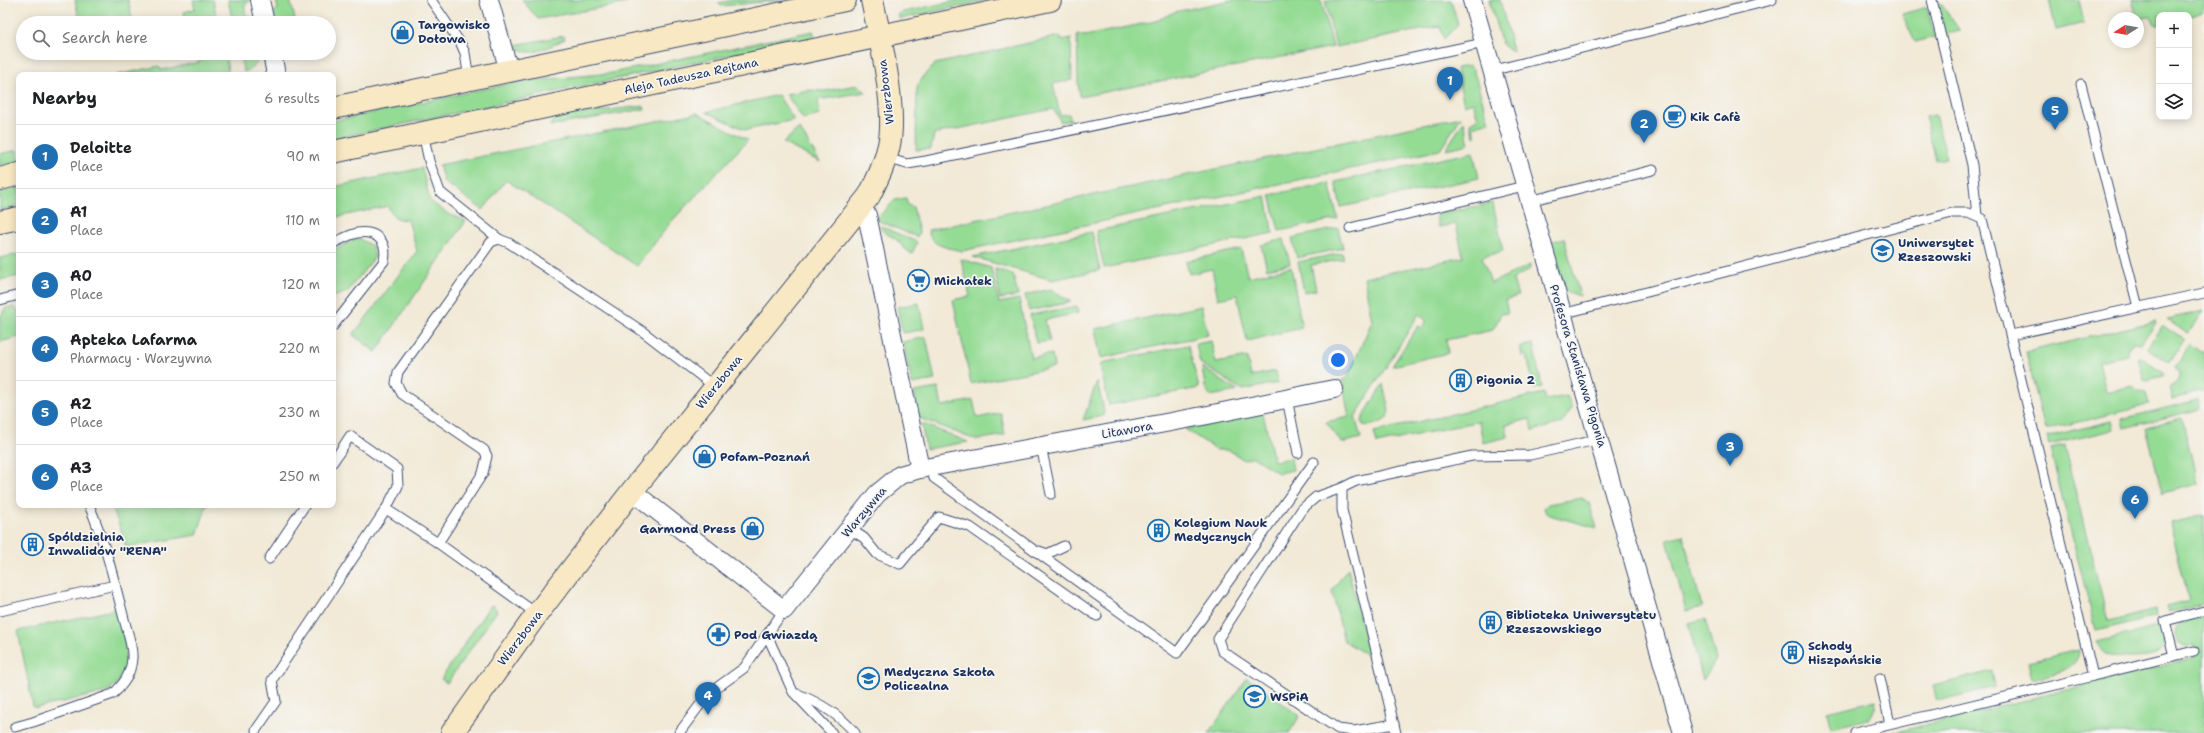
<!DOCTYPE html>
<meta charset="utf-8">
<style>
:root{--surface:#fff;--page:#f2f2f2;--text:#202124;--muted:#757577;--line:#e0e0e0;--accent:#1f6fb2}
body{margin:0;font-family:"Shantell Sans",sans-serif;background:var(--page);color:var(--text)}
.controls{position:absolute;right:12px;top:12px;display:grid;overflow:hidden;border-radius:8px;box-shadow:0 2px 10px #0003}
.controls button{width:36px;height:36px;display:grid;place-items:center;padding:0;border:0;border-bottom:1px solid var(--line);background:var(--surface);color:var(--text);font:20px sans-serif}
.compass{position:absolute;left:2108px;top:12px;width:36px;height:36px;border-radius:50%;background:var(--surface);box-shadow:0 2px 10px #0003;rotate:259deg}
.you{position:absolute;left:1338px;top:360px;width:14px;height:14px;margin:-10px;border:3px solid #fff;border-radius:50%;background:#1a73e8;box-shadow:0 0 0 6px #1a73e833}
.badge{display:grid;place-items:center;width:26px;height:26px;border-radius:50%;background:var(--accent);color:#fff;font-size:13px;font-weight:700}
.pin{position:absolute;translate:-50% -33px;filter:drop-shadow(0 1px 2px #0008)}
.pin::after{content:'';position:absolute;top:21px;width:14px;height:12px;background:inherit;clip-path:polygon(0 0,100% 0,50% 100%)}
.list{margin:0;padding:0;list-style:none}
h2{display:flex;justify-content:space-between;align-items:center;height:52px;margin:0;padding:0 16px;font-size:17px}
h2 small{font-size:13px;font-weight:400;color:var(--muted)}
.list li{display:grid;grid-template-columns:26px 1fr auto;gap:12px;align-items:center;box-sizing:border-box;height:64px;padding:0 16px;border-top:1px solid var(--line)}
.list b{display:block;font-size:15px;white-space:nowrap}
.list p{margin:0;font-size:13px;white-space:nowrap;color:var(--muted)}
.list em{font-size:13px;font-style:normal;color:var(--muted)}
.icon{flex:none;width:22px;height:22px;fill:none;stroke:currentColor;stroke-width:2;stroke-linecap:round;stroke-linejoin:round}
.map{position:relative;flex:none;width:2204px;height:733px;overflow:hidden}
.search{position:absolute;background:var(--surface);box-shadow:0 2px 10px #0003;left:16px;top:16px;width:320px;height:44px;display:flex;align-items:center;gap:10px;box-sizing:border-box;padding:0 14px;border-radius:22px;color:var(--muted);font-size:15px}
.panel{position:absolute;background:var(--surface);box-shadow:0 2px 10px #0003;left:16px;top:72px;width:320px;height:436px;border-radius:8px}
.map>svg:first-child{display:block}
</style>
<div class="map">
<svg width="2204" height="733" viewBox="0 0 2204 733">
<rect width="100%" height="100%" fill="#f6f6f2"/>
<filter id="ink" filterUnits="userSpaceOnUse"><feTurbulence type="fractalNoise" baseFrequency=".025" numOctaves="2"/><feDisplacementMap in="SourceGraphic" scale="8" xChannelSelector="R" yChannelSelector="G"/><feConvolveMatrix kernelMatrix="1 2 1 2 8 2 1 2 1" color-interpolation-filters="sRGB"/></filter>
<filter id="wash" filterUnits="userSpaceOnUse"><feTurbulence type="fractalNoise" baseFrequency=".012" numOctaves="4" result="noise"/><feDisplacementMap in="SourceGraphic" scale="16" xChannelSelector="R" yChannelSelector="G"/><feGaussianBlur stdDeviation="0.9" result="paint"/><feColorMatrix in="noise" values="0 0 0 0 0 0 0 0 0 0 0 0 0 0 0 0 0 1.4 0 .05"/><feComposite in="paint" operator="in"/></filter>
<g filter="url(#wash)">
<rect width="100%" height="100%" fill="#f2e9d6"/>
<g fill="#94db94" stroke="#588579">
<polygon points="75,0 128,0 133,23 80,23"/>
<polygon points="193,0 213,0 218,23 186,23 184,12 195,9"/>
<polygon points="228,0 251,0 245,5 245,12 247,16 254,18 256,23 233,23"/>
<polygon points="276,0 290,0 296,23 273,23 272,14 278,9"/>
<polygon points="522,0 629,0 627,3 538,19"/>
<polygon points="733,0 785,0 721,6 718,3"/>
<polygon points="960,0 989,0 900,19 898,17 899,13"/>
<polygon points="1232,0 1321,0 1333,47 1080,97 1078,82 1077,34 1085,36 1156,21 1174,12"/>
<polygon points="1325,0 1451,0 1458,24 1444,39 1440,26 1336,47"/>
<polygon points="1489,0 1500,0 1513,51 1505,47 1501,42"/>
<polygon points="2049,0 2079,0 2084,23 2056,30"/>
<polygon points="2132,0 2204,0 2204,11 2189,16 2159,15 2159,24 2155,25 2151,16 2138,20"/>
<polygon points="1937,4 1942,5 1960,31 1945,35"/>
<polygon points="1927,7 1935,37 1915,42 1902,14"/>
<polygon points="813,31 815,37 333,139 333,121 517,82 612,73"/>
<path d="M564,36L565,39C549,46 529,61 515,45Z"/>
<polygon points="1060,36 1061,40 1071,38 1072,80 1053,84 1060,115 1069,114 1071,120 1061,122 1053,109 934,134 931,149 916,150 917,86 926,73 935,64"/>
<polygon points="198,53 225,53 229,75 117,75 159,66 161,70 200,62"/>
<path d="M247,53H261C259,63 253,69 244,72L240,58Z"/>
<polygon points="1470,66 1473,69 1489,122 1473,127 1476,137 1474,137 1470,123 1478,119 1473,102 1464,105 1456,68"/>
<polygon points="857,85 866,92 818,100 820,115 803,119 786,94 809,90 824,91"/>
<polygon points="778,95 794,120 746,130 706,112"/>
<polygon points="644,106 645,109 550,126 557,116"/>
<polygon points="697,113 748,140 671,222 637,266 506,180 483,210 444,182 439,165"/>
<polygon points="1935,115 1947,158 1936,160 1925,117"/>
<path d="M1461,117L1440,150L962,251C947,247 931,247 928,230Z"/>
<polygon points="1464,121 1469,144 1446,149"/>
<polygon points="799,128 820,162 783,143"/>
<polygon points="17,150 19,162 0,166 0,154"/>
<polygon points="1473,152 1479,178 1341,207 1335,182"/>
<path d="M422,168L430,201L448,214L466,221L376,352L353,335L417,251L408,220C397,220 392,217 388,206L333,218V187Z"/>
<polygon points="1329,183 1338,219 1279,231 1270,195"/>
<polygon points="19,187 19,206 0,210 0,192"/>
<polygon points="1266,196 1273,233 1104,268 1096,231"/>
<polygon points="906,198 908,205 913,207 919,232 917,237 879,221 878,217 895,200"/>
<polygon points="1493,203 1503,251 1482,257 1491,283 1530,265 1530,269 1513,279 1518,296 1505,300 1508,313 1501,314 1493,330 1446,340 1448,353 1392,366 1418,326 1422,328 1426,320 1419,314 1355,417 1361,438 1342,443 1326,422 1349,417 1342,380 1347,378 1372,321 1364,278 1463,257 1456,224 1438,227 1436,214"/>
<path d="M880,226L917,242L912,254C904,249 903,247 898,241C892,235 882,234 880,226Z"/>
<polygon points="1338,228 1343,248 1297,258 1292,238"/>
<polygon points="1092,232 1100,270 1052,280 973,257"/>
<polygon points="358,238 372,246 375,257 347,292 333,297 333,250"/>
<polygon points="1564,238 1580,296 1568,292 1564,286 1550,242"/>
<polygon points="1284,239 1290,264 1267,269 1261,245"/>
<polygon points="1241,249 1248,277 1291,267 1302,328 1247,341 1237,295 1218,299 1212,269 1189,274 1186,261"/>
<polygon points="1342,253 1344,259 1311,265 1316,290 1304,292 1298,262"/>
<polygon points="19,254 19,276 0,280 0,258"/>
<polygon points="961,259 991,268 999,303 1019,299 1031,358 1052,354 1054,367 971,384 953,300 970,296"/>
<polygon points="995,269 1013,274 1018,296 1000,299"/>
<polygon points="1051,289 1071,302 1029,311 1025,295"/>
<polygon points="919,303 924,329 903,333 897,307"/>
<polygon points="1077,306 1078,313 1045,320 1050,341 1036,343 1030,315"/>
<polygon points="1201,306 1208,335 1101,358 1095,329"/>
<polygon points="14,307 19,312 19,337 0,342 0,318 5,308"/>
<polygon points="2204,311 2188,334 2166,319"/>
<path d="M2156,321L2141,344C2133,341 2126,346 2127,355L2099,361L2106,392L2133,386L2138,391L2146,392L2149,405L2045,430L2026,352Z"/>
<polygon points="2162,325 2184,340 2170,363 2147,348"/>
<polygon points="926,337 935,380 912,384 903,342"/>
<polygon points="1211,341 1216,363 1247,357 1251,376 1276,371 1278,383 1242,390 1200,363 1196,344"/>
<polygon points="1533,344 1542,387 1534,389 1527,355 1522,356 1520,347"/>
<path d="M2190,344L2204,353V391L2172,399L2169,387C2176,384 2179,381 2179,373L2175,368Z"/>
<polygon points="1188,345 1199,388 1109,405 1100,366 1102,363"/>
<polygon points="2139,357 2164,373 2163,376 2146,380 2143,378 2138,358"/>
<polygon points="1202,367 1237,391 1210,396 1205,387"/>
<polygon points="1097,381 1104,410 1103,416 1083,420"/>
<path d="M1383,384L1389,410L1387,418C1382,423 1370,427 1363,425L1361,421L1363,417Z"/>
<polygon points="938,388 942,406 973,400 977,418 1001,413 1005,435 976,440 919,418 914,392"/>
<polygon points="1544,393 1546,400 1567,396 1572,408 1562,423 1532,431 1530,419 1506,425 1508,437 1483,443 1479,421 1377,444 1374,432"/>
<polygon points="2198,400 2200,409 2124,428 2122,419"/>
<polygon points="1263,413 1274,461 1291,458 1293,470 1278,473 1253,457 1244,460 1229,450 1217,450 1185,429"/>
<polygon points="2182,418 2198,484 2162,493 2146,427"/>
<polygon points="2111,421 2113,430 2049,445 2047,437"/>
<polygon points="921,423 968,442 926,449"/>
<polygon points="2064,446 2108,621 2156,609 2157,616 2096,631 2050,449"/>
<polygon points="1582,498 1589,503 1597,528 1549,515 1546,513 1544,508 1548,504"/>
<polygon points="111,505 207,505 197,535 126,547 121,530"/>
<polygon points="2204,515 2204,604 2168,613 2166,607 2189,601 2170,523"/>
<polygon points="1683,535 1702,607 1686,611 1667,539"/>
<polygon points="1348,568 1369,656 1344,641 1332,591"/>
<polygon points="493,605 497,611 447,683 441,679 489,607"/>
<polygon points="117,609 125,642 126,664 118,683 106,692 36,708 33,706 18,631"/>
<path d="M2204,616V733H1893L2198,657L2195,646L2188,647L2178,643C2168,620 2187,620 2204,616Z"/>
<polygon points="1705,619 1716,660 1703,680 1688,623"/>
<path d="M2161,626L2164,646C2155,664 2102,664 2097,642Z"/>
<path d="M2079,650C2079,672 2049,674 2032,679L2028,662Z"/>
<polygon points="1992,671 1995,687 1937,701 1933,686"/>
<polygon points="1247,678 1300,716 1289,733 1209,733"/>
<polygon points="1876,700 1875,708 1868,719 1831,728 1827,712"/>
</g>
</g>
<g filter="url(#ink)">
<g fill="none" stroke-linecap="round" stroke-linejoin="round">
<defs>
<g id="lane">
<polyline points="431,0 461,44 465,53 469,79"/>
<polyline points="1932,0 1972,165 1977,216"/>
<polyline points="1491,71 1772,0"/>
<polyline points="2081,84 2138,307"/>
<polyline points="423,133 429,161 440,192 499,239"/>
<polyline points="886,158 907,164 926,161 1484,43"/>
<polyline points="1529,201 1653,170"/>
<polyline points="1350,228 1524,186"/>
<path d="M333,243C340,240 349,235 357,233C377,230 388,242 384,261L333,326"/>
<polyline points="0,300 19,295"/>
<polyline points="1562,314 1952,213 1968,213 1982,219 2093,676 1855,733"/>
<polyline points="2011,335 2204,293"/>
<polyline points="1287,399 1298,453"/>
<polyline points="1041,446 1051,494"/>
<polyline points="930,467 934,478 1177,653 1314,462"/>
<polyline points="1342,488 1316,497 1302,509 1218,639 1222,651 1338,729 1354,731 1394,724"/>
<polyline points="386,509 438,543 537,614"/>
<polyline points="850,529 864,538 877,554 900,564 939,517 970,527 1097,616"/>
<polyline points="438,543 483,473 487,456 484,450 402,394 396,383 398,372 491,242 499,239 509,243 642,331 715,387"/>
<polyline points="1039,551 1047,554 1064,546"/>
<polyline points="269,559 305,505"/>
<polyline points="0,611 115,585"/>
<polyline points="767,635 793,692 832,733"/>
<polyline points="2174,656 2165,621 2204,611"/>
<polyline points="2093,676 2194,651"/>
<polyline points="1880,678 1890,724"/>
<path d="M798,694C820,703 839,714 855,733"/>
<path d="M15,727L33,722L113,694C124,684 131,674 132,658C133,646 127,631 124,619C114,580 105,542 89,505"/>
<polyline points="256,730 276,701 272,680 386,509 398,486 397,469 350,436 333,462"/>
<polyline points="679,733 708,694 744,668 784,610"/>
<polyline points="1396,733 1342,510 1342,488 1356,481 1472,456 1530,455 1600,439"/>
</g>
<g id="street">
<polyline points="260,0 265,23"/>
<polyline points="489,0 509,71"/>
<polyline points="1472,0 1683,733"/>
<polyline points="272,53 276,75"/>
<polyline points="860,208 867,215 920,469"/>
<polyline points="632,491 784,610 877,494 900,475 920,469 1208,415 1334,389"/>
</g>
<g id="secondary">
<polyline points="333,108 845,0"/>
<polyline points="333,152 1050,0"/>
<polyline points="0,179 19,174"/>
<polyline points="0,222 19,218"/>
<path d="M452,733L537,614L632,491L869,196C877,180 885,164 889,145C897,108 880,38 872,0"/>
</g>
</defs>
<use href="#lane" stroke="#3b4b70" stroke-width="11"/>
<use href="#street" stroke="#3b4b70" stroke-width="20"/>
<use href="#secondary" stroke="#3b4b70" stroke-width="24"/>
<use href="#lane" stroke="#fff" stroke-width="9"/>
<use href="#street" stroke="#fff" stroke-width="18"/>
<use href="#secondary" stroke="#f8e8c3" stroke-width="22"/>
</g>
</g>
<defs>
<symbol id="shop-ring" viewBox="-11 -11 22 22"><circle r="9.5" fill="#f6f6f2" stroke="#1f6fb2" stroke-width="1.5"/><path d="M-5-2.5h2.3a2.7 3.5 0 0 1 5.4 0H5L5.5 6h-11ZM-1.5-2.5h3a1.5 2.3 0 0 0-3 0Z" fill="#1f6fb2"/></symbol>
<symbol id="cafe-ring" viewBox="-11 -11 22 22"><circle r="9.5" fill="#f6f6f2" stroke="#1f6fb2" stroke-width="1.5"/><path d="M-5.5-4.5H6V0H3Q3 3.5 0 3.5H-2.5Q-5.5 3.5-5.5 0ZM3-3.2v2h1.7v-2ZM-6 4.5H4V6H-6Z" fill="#1f6fb2"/></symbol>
<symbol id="university-ring" viewBox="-11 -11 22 22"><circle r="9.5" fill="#f6f6f2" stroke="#1f6fb2" stroke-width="1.5"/><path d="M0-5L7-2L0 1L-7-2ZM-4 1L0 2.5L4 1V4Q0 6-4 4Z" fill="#1f6fb2"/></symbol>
<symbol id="supermarket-ring" viewBox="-11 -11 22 22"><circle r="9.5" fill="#f6f6f2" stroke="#1f6fb2" stroke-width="1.5"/><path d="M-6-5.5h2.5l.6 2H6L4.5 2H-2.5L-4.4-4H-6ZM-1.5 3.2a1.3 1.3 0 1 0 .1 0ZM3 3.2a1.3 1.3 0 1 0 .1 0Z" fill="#1f6fb2"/></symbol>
<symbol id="building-ring" viewBox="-11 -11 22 22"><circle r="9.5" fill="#f6f6f2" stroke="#1f6fb2" stroke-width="1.5"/><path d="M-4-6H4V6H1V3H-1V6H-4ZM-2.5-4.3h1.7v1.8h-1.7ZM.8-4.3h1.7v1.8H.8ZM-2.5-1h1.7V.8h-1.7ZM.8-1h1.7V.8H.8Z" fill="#1f6fb2"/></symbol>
<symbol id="pharmacy-ring" viewBox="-11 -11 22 22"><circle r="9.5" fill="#f6f6f2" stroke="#1f6fb2" stroke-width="1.5"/><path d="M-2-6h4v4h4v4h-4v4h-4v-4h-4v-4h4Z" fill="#1f6fb2"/></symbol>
</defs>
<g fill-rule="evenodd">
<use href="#shop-ring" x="390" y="20" width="25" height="25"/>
<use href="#cafe-ring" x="1662" y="104" width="25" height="25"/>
<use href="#university-ring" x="1870" y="238" width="25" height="25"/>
<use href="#supermarket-ring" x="906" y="268" width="25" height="25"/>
<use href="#building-ring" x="1448" y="368" width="25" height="25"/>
<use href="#shop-ring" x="692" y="444" width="25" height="25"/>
<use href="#shop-ring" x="740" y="516" width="25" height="25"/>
<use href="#building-ring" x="1146" y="518" width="25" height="25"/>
<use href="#building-ring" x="20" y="532" width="25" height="25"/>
<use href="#building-ring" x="1478" y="610" width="25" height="25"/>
<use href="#pharmacy-ring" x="706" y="622" width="25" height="25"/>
<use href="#building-ring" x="1780" y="640" width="25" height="25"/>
<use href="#university-ring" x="856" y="666" width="25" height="25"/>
<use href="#university-ring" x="1242" y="684" width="25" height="25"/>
</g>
<g text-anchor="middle" stroke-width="3.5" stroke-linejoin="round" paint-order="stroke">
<g font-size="12" font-weight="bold" fill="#1b2f5e" stroke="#f6f6f2" text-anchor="start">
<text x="418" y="29">Targowisko<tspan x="418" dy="14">Dołowa</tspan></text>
<text x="1690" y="121">Kik Cafè</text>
<text x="1898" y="247">Uniwersytet<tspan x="1898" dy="14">Rzeszowski</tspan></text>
<text x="934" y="285">Michałek</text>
<text x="1476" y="384">Pigonia 2</text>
<text x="720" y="461">Pofam-Poznań</text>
<text x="1174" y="527">Kolegium Nauk<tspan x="1174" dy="14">Medycznych</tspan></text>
<text x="736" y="533" text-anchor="end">Garmond Press</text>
<text x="48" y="541">Spóldzielnia<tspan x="48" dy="14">Inwalidów "RENA"</tspan></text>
<text x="1506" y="619">Biblioteka Uniwersytetu<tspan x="1506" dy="14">Rzeszowskiego</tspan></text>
<text x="734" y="639">Pod Gwiazdą</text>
<text x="1808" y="650">Schody<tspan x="1808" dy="14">Hiszpańskie</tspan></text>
<text x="884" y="676">Medyczna Szkoła<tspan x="884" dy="14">Policealna</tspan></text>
<text x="1270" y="701">WSPiA</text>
</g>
<g font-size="12" fill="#1b2f5e" stroke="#f6f6f2">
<text transform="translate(691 76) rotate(-12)" y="4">Aleja Tadeusza Rejtana</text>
<text transform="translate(886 92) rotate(-97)" y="4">Wierzbowa</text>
<text transform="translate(1578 366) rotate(73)" y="4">Profesora Stanisława Pigonia</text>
<text transform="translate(719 382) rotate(-51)" y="4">Wierzbowa</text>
<text transform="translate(1127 430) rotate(-10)" y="4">Litawora</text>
<text transform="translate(864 512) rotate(-50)" y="4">Warzywna</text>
<text transform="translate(520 638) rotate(-53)" y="4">Wierzbowa</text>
</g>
</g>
</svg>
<div class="controls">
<button>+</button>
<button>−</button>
<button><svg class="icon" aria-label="layers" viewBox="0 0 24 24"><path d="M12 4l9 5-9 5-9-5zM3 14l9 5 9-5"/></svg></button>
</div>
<svg class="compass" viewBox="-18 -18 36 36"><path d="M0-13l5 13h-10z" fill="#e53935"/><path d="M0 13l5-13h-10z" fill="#757577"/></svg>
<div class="you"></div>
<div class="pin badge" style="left:1450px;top:100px">1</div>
<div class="pin badge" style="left:1644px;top:143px">2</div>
<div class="pin badge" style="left:1730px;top:466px">3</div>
<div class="pin badge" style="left:708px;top:715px">4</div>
<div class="pin badge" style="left:2055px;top:130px">5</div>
<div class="pin badge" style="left:2135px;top:519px">6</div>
<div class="search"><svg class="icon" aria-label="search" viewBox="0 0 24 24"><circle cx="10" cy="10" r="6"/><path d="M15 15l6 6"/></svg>Search here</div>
<section class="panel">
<h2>Nearby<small>6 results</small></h2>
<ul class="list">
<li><span class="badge">1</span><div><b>Deloitte</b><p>Place</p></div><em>90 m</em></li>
<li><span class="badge">2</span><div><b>A1</b><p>Place</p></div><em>110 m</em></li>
<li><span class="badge">3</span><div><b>A0</b><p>Place</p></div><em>120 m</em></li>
<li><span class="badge">4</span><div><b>Apteka Lafarma</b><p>Pharmacy · Warzywna</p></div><em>220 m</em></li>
<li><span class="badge">5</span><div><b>A2</b><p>Place</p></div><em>230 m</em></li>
<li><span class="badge">6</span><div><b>A3</b><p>Place</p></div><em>250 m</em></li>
</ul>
</section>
</div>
